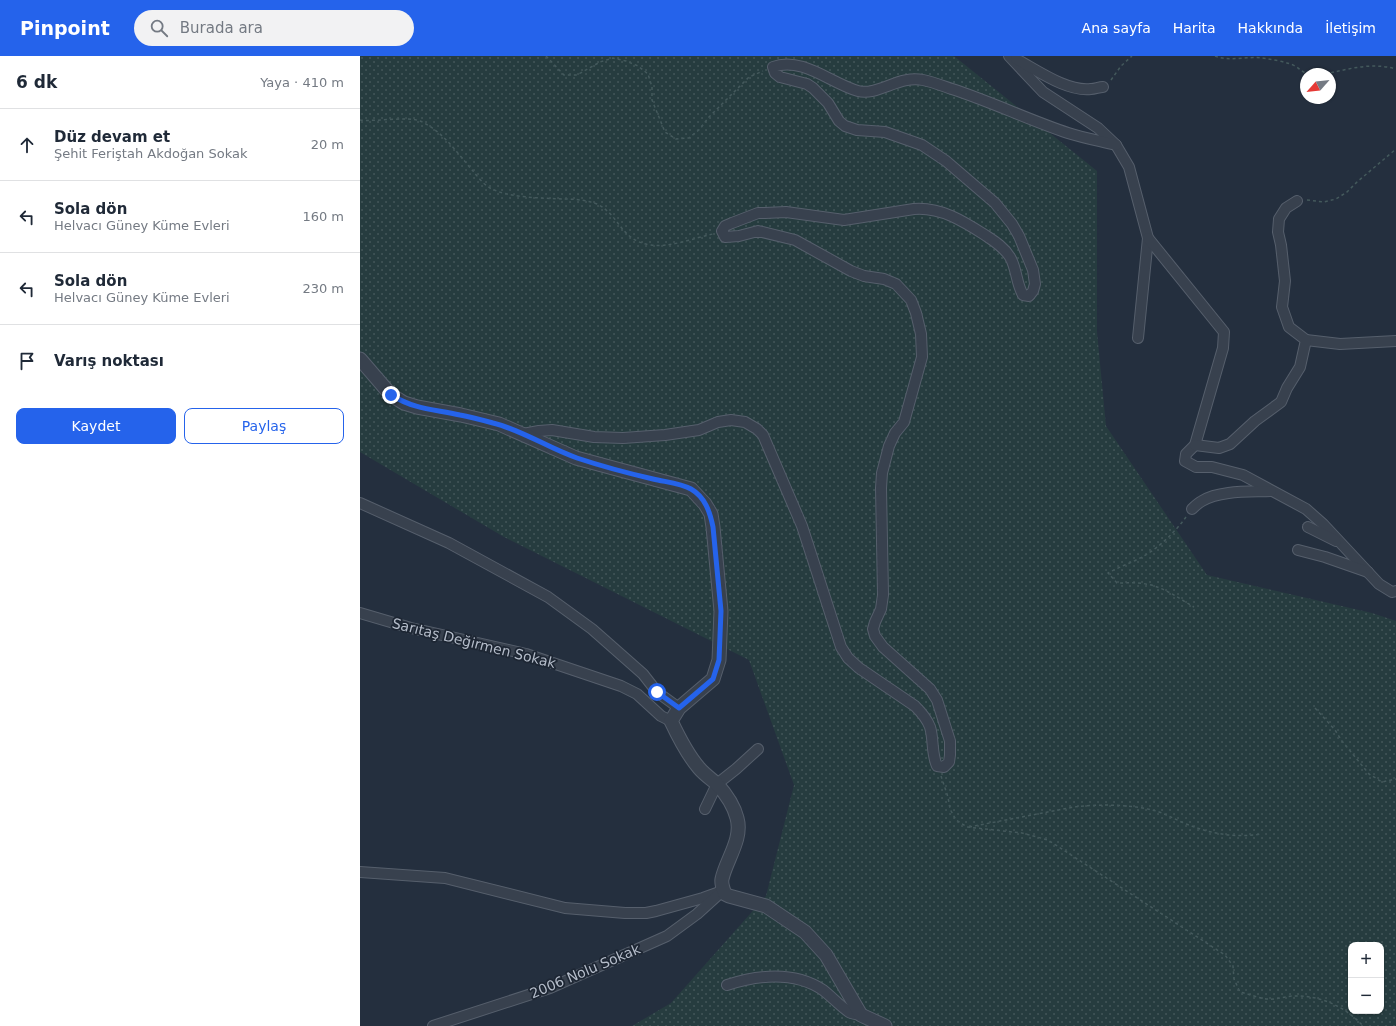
<!DOCTYPE html>
<html lang="tr">
<meta charset="utf-8">
<style>
:root{--surface:#fff;--page:#f2f2f3;--text:#1f2937;--muted:#747a83;--line:#e0e1e3;--accent:#2563eb}
body{margin:0;font-family:"DejaVu Sans",sans-serif;background:var(--page);color:var(--text)}
.controls{position:absolute;right:12px;bottom:12px;display:grid;overflow:hidden;border-radius:8px;box-shadow:0 1px 3px #0004}
.controls button{width:36px;height:36px;display:grid;place-items:center;padding:0;border:0;border-bottom:1px solid var(--line);background:var(--surface);color:var(--text);font:20px sans-serif}
.compass{position:absolute;left:940px;top:12px;width:36px;height:36px;border-radius:50%;background:var(--surface);box-shadow:0 1px 3px #0004;rotate:243deg}
.stop{position:absolute;width:12px;height:12px;margin:-9px;border:3px solid #2563eb;border-radius:50%;background:#fff}
.stop.end{background:#2563eb;border-color:#fff;box-shadow:0 1px 4px #0008}
.list{margin:0;padding:0;list-style:none}
h2{display:flex;justify-content:space-between;align-items:center;height:52px;margin:0;padding:0 16px;font-size:17px}
h2 small{font-size:13px;font-weight:400;color:var(--muted)}
.list li{display:grid;grid-template-columns:26px 1fr auto;gap:12px;align-items:center;box-sizing:border-box;height:72px;padding:0 16px;border-top:1px solid var(--line)}
.list b{display:block;font-size:15px;white-space:nowrap}
.list p{margin:0;font-size:13px;white-space:nowrap;color:var(--muted)}
.list em{font-size:13px;font-style:normal;color:var(--muted)}
.actions{display:flex;gap:8px;padding:12px 16px}
.actions a{flex:1;padding:9px 0;border:1px solid var(--accent);border-radius:8px;text-align:center;font-size:14px;color:var(--accent)}
.actions .main{background:var(--accent);color:#fff}
.icon{flex:none;width:22px;height:22px;fill:none;stroke:currentColor;stroke-width:2;stroke-linecap:round;stroke-linejoin:round}
.map{position:relative;flex:none;width:1036px;height:970px;overflow:hidden}
header{display:flex;align-items:center;gap:24px;box-sizing:border-box;height:56px;padding:0 20px;background:var(--accent);color:#fff}
header strong{font-size:19px}
nav{display:flex;gap:22px;margin-inline-start:auto;font-size:14px}
.search{width:280px;height:36px;background:var(--page);display:flex;align-items:center;gap:10px;box-sizing:border-box;padding:0 14px;border-radius:22px;color:var(--muted);font-size:15px}
main{display:flex}
aside{flex:1;background:var(--surface)}
.map>svg:first-child{display:block}
</style>
<header>
<strong>Pinpoint</strong>
<div class="search"><svg class="icon" aria-label="search" viewBox="0 0 24 24"><circle cx="10" cy="10" r="6"/><path d="M15 15l6 6"/></svg>Burada ara</div>
<nav><a>Ana sayfa</a><a>Harita</a><a>Hakkında</a><a>İletişim</a></nav>
</header>
<main>
<aside>
<h2>6 dk<small>Yaya · 410 m</small></h2>
<ul class="list">
<li><svg class="icon" aria-label="ahead" viewBox="0 0 24 24"><path d="M12 20V5M6 11l6-6 6 6"/></svg><div><b>Düz devam et</b><p>Şehit Feriştah Akdoğan Sokak</p></div><em>20 m</em></li>
<li><svg class="icon" aria-label="left" viewBox="0 0 24 24"><path d="M17 20v-9H6M10 6l-5 5 5 5"/></svg><div><b>Sola dön</b><p>Helvacı Güney Küme Evleri</p></div><em>160 m</em></li>
<li><svg class="icon" aria-label="left" viewBox="0 0 24 24"><path d="M17 20v-9H6M10 6l-5 5 5 5"/></svg><div><b>Sola dön</b><p>Helvacı Güney Küme Evleri</p></div><em>230 m</em></li>
<li><svg class="icon" aria-label="arrive" viewBox="0 0 24 24"><path d="M6 21V4h12l-3 4 3 4H6"/></svg><div><b>Varış noktası</b></div></li>
</ul>
<div class="actions"><a class="main">Kaydet</a><a>Paylaş</a></div>
</aside>
<div class="map">
<svg width="1036" height="970" viewBox="0 0 1036 970">
<defs>
<pattern id="green-dots" width="8" height="8" patternUnits="userSpaceOnUse"><rect width="8" height="8" fill="#263c3f"/><path d="M2 2h.1M6 6h.1" fill="none" stroke="#435659" stroke-width="1.8" stroke-linecap="round"/></pattern>
</defs>
<rect width="100%" height="100%" fill="#242f3e"/>
<path fill="url(#green-dots)" fill-rule="evenodd" d="M0,0H594L737,115V276L746,370L847,519L1012,557L1036,565V970H272L311,947L406,840L434,729L389,604L144,481L0,396ZM991,889H1021V955H991Z"/>
<g fill="none" stroke-linecap="round" stroke-linejoin="round">
<defs>
<g id="minor">
<polyline points="649,0 683,36 738,72 756,89 769,111 788,182 778,282"/>
<path d="M656,3C677,14 707,36 731,33C735,33 739,31 743,31"/>
<polyline points="788,182 864,276 863,292 835,389 826,398 825,405 836,411 852,411 883,419 946,453 963,468 1019,528 1032,536 1036,535"/>
<polyline points="946,284 980,288 1036,285"/>
<path d="M163,378L179,375L192,374L234,381L263,382L305,379L339,374L358,366L371,364L385,366L397,373L403,379L442,470L481,591L488,602L499,612L555,650C561,656 567,663 570,671C574,684 571,696 577,710L584,711L589,706L590,699V685L577,644L570,633L523,591L515,580L513,573L515,566L521,553L523,539L521,432L522,417L529,390L535,377L544,366L562,301L561,278L556,257L551,244L536,228L524,223L504,220L491,215L435,184L398,175L379,180L365,181L362,175L365,170L372,167L398,157H405L426,156L484,164L554,153C581,151 603,165 625,179C634,185 644,191 650,201C657,213 656,227 663,239L669,240L673,235L675,228L673,214L659,180L652,168L635,147L586,105L562,89L525,76L497,74L485,70L479,65L468,47L453,32L447,28L420,21L415,17L413,11C442,0 472,28 498,35C518,40 539,19 563,24C573,26 583,30 592,33C632,46 669,64 708,77C724,82 740,85 756,89"/>
<polyline points="835,389 859,392 870,388 895,365 921,346 927,332 940,311 946,284 929,271 922,251 925,225 921,189 918,176 919,163 926,152 937,145"/>
<polyline points="0,447 89,487 188,541 232,573 283,618 297,636 319,652"/>
<path d="M832,453C835,450 838,447 842,445C860,434 891,436 911,435"/>
<polyline points="948,471 976,485"/>
<polyline points="938,494 965,501 1008,516"/>
<polyline points="0,557 51,572 166,598 261,630 277,638 301,660 311,665"/>
<polyline points="345,753 357,728 376,713 398,693"/>
<polyline points="0,816 85,822 205,852 265,857 286,857 296,855 343,842 357,837 363,833"/>
<path d="M367,929C398,919 434,915 463,934C472,941 480,950 489,956C492,958 497,958 501,959"/>
<polyline points="73,970 190,932 307,880 337,858 358,839"/>
</g>
<path id="tertiary" d="M0,303L31,339L44,347L57,351L101,359L139,368L216,402L331,433L345,448L351,458L353,471L361,555L359,604L353,623L319,652L311,665C319,682 327,698 339,712C344,718 351,723 357,728C366,738 374,750 377,762C383,783 366,804 362,823C361,828 363,833 365,838L369,840L406,850L445,876L466,899L501,959L525,970"/>
</defs>
<use href="#minor" stroke="#565f6c" stroke-width="12"/>
<use href="#tertiary" stroke="#565f6c" stroke-width="15"/>
<g stroke="#44595c" stroke-width="1.5" stroke-dasharray="3 3" stroke-linecap="butt">
<polyline points="186,0 204,19 217,19 240,6 253,2 266,5 278,10 288,18 292,31 292,44 305,76 316,83 329,82 340,73 348,62 389,21 403,15"/>
<path d="M855,0C869,6 886,0 902,2C910,3 928,6 935,10C940,13 943,17 949,18"/>
<path d="M965,18C989,13 1011,6 1036,13"/>
<polyline points="751,24 761,10 772,0"/>
<path d="M0,64C16,66 47,60 60,65C83,75 97,97 113,115C117,120 123,128 130,132C148,142 183,142 204,143C215,143 226,144 237,148C260,159 260,185 291,189C309,192 334,182 353,178"/>
<polyline points="947,144 964,146 976,143 987,136 997,126 1036,93"/>
<path d="M826,461C815,476 799,492 782,501C771,507 759,511 748,517L757,527C767,527 777,526 786,528C804,531 818,542 834,551"/>
<polyline points="955,652 975,674 982,685 1009,718 1022,726 1036,723"/>
<path d="M581,720L588,741L590,753L596,764L607,771L662,777L688,784L865,899L873,910L874,923L880,936C889,938 898,942 907,943C917,944 925,940 934,940C960,939 986,951 1003,970"/>
<path d="M609,771L714,751C740,748 770,748 796,755C806,758 814,763 824,767C850,778 874,782 902,778"/>
</g>
<use href="#minor" stroke="#38414e" stroke-width="10"/>
<use href="#tertiary" stroke="#38414e" stroke-width="13"/>
</g>
<g fill="none" stroke-linecap="round" stroke-linejoin="round">
<path stroke="#2563eb" stroke-width="5" d="M31,339C56,354 73,353 100,359C111,361 122,364 133,367C162,374 188,392 217,402C241,410 267,417 293,423C305,426 320,427 331,433C345,441 350,456 353,471L361,555L359,604L353,623L319,652L297,636"/>
</g>
<g text-anchor="middle" stroke-width="3.5" stroke-linejoin="round" paint-order="stroke">
<g font-size="14" fill="#b4bcc9" stroke="#1d2633">
<text transform="translate(114 587) rotate(14)" y="5">Sarıtaş Değirmen Sokak</text>
<text transform="translate(225 915) rotate(-23)" y="5">2006 Nolu Sokak</text>
</g>
</g>
</svg>
<div class="controls">
<button>+</button>
<button>−</button>
</div>
<svg class="compass" viewBox="-18 -18 36 36"><path d="M0-13l5 13h-10z" fill="#e53935"/><path d="M0 13l5-13h-10z" fill="#747a83"/></svg>
<div class="stop" style="left:297px;top:636px"></div>
<div class="stop end" style="left:31px;top:339px"></div>
</div>
</main>
